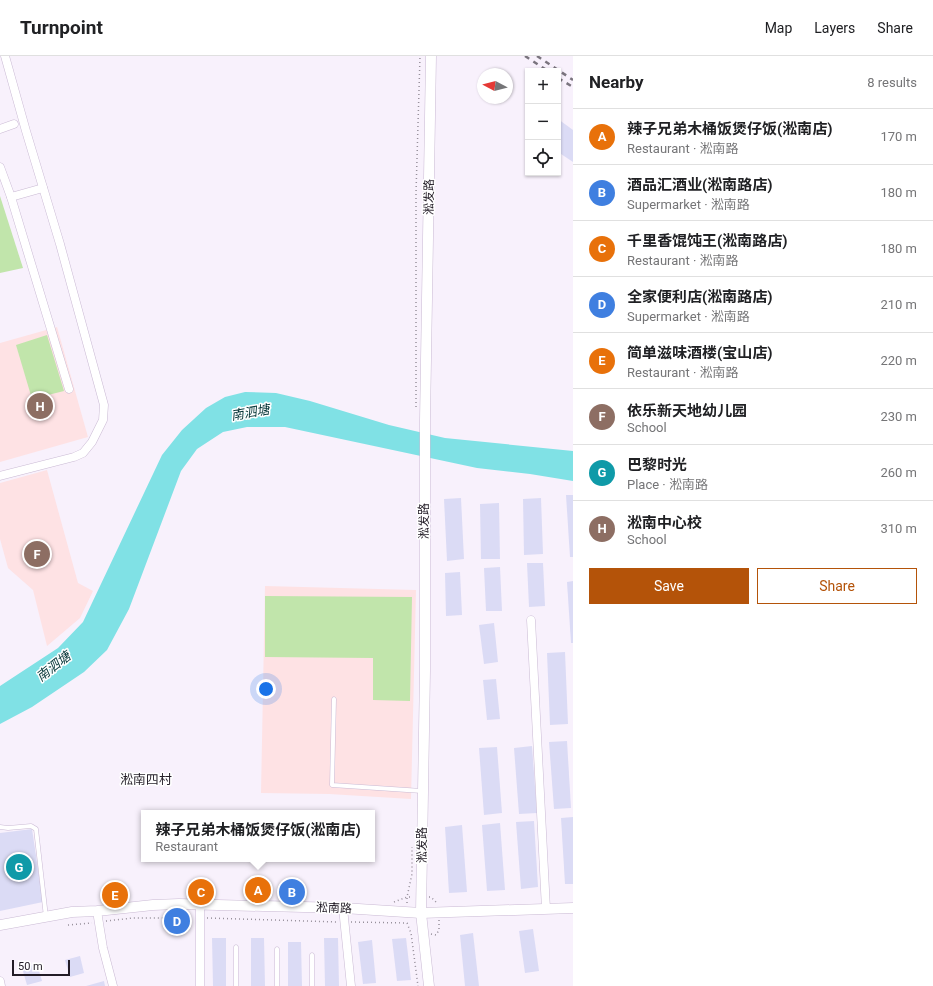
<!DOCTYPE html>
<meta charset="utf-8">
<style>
:root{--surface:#fff;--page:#f6f6f6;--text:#202124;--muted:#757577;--line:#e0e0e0;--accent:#b45309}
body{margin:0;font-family:Roboto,"Noto Sans SC",sans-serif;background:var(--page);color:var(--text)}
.controls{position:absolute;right:12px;top:12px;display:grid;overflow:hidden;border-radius:0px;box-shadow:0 1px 3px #0004}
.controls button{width:36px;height:36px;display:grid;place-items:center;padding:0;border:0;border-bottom:1px solid var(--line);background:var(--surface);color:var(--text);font:20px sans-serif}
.compass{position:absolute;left:477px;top:12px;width:36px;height:36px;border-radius:50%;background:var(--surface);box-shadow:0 1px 3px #0004;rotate:277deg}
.scale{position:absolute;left:12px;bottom:10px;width:58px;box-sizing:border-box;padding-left:4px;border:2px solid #221c26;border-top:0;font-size:11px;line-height:14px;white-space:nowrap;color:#221c26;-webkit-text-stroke:3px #fff;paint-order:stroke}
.you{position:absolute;left:266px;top:633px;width:14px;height:14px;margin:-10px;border:3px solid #fff;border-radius:50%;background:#1a73e8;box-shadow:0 0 0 6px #1a73e833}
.badge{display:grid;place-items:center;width:26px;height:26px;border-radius:50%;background:var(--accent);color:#fff;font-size:13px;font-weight:700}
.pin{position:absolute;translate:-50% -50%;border:2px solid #fff;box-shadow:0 1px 4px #0006}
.popup{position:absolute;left:141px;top:754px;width:234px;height:52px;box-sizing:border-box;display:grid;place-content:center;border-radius:0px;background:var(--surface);filter:drop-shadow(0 1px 3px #0005);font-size:13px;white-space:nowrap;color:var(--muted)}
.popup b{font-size:15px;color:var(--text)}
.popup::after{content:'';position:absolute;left:50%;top:100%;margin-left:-8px;border:8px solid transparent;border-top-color:var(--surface)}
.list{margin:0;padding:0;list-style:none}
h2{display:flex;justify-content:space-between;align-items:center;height:52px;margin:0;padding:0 16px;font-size:17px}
h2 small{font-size:13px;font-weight:400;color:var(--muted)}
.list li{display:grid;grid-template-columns:26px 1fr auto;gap:12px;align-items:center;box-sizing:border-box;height:56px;padding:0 16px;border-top:1px solid var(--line)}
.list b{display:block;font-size:15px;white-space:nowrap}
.list p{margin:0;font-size:13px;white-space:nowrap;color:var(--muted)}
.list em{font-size:13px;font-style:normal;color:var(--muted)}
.actions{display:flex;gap:8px;padding:12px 16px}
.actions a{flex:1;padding:9px 0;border:1px solid var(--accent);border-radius:0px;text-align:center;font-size:14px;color:var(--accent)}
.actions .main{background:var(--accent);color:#fff}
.icon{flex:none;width:22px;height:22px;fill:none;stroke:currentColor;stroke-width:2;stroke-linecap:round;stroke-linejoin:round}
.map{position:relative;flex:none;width:573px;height:930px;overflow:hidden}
header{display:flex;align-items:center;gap:24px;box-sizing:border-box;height:56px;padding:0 20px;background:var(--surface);border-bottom:1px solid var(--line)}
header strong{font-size:19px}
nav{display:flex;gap:22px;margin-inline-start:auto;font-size:14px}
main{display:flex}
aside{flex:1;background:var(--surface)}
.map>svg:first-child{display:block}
</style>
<header>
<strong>Turnpoint</strong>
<nav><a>Map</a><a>Layers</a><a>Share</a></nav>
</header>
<main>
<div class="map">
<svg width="573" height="930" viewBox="0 0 573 930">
<rect width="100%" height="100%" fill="#f8f1fc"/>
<g fill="#fee2e4">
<polygon points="57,271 88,381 0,406 0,287"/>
<polygon points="47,414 78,527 93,535 80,562 47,590 33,534 8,512 0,483 0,427"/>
<polygon points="265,530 416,534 411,743 329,738 261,737"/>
</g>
<g fill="#c1e5ab">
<polygon points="0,140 23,212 0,217"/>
<polygon points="47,279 64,335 32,343 16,289"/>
<polygon points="265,540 412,541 410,645 373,644 373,602 265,601"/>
</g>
<polygon fill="#80e1e5" points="245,336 276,337 310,345 389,369 445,382 573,395 573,425 530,418 477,412 285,371 247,371 223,376 197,393 181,415 129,553 107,594 84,616 32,651 0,668 0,630 58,592 83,566 162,399 182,374 206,352 225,341"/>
<g fill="#dbdbf5">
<polygon points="558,63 573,74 573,106 558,96"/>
<polygon points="566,439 573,439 573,501 570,501"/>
<polygon points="461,442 464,503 447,505 444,443"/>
<polygon points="541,442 543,498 524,499 523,443"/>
<polygon points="499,447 500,503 481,503 480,448"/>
<polygon points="527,507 543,507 545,550 529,551"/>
<polygon points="500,511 502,555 486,555 484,512"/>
<polygon points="460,516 462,559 446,560 445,517"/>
<polygon points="573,525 573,587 571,587 567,526"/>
<polygon points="494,567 498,606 484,608 479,569"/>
<polygon points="565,596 568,668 550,669 547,597"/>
<polygon points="496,623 500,663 487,664 483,624"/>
<polygon points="567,685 571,752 554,753 549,686"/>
<polygon points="532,690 537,757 519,758 514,692"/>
<polygon points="497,691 502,757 484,759 479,692"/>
<polygon points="573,761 573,828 565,828 561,762"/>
<polygon points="534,765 538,831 521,833 516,766"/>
<polygon points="500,767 505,834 487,835 482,769"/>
<polygon points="462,769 467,836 449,837 445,771"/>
<polygon points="32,773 43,846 0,855 0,777"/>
<polygon points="533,873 539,915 525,917 519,875"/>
<polygon points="473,877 479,930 465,930 460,879"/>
<polygon points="212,882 226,882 226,930 213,930"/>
<polygon points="251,882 264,882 265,930 251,930"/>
<polygon points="324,882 338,882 339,930 325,930"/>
<polygon points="406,882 411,924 397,925 392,883"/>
<polygon points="372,884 376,927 363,928 358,886"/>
<polygon points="288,886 301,886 302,930 288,930"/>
<polygon points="80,900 84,917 70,921 65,904"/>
<polygon points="37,908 42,925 27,929 22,912"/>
<polygon points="104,925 105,930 86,930"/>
</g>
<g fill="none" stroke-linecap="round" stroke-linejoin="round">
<defs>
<g id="service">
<polyline points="334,643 332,729 422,735"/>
<polyline points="0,771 8,772 31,770 36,773 46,861"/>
<polyline points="312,899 312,930"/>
<polyline points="236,930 236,891"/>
<polyline points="277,930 277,893"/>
</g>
<g id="minor">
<polyline points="0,73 14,68"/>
<polyline points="0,111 11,141 69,333"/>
<polyline points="11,141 43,132"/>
<polyline points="0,420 74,401 83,397 92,386 103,364 104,349 60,188 26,75 5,0"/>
<polyline points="531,564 546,853"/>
<polyline points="200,849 200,930"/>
<polyline points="343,852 351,930"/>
<polyline points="97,855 103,892 113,930"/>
<polyline points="0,925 1,930"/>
</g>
<g id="tertiary">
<polyline points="0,869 72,856 97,855 153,849 179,848 343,852 421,857 573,852"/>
<polyline points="429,930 421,857 425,615 425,364 431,0"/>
</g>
</defs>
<use href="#service" stroke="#cabad4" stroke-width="5"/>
<use href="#minor" stroke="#cabad4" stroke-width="9"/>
<use href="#tertiary" stroke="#cabad4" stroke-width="11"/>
<g stroke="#97909b" stroke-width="1.5" stroke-dasharray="1 3" stroke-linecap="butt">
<polyline points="416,351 416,137 420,0"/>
<polyline points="429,841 431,841 437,847"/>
<polyline points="394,846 407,841 412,818 412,791"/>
<polyline points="407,847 407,841 413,841"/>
<polyline points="207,862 338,866"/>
<polyline points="106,865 133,862 192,862"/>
<polyline points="351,866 407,867 411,877 418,930"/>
<polyline points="68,869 92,867"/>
<polyline points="431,878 436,879 439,874 439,864"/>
</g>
<use href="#service" stroke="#fff" stroke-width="4"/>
<use href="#minor" stroke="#fff" stroke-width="8"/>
<use href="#tertiary" stroke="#fff" stroke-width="10"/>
<g stroke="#7a747e" stroke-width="2.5" stroke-dasharray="5 5" stroke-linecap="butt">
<polyline points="525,0 548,15"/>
<polyline points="537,0 573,24"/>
<polyline points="558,22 573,31"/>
</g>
</g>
<g text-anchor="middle" stroke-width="3" stroke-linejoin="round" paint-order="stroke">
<g font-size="12" fill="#221c26" stroke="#fff">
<text transform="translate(429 141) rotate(-89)" y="4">淞发路</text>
<text transform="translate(424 465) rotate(-90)" y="4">淞发路</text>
<text transform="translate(422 789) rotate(-90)" y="4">淞发路</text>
<text transform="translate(334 852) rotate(2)" y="4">淞南路</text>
</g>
<g font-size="13" font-style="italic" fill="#023335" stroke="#fff">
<text transform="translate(250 356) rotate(-10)" y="5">南泗塘</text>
<text transform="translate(53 610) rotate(-38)" y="5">南泗塘</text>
</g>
<g font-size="13" fill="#221c26" stroke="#fff">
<text x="146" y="728">淞南四村</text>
</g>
</g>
</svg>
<div class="controls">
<button>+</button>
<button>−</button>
<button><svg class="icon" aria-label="locate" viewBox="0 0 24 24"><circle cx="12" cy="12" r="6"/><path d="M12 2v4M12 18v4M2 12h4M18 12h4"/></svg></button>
</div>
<svg class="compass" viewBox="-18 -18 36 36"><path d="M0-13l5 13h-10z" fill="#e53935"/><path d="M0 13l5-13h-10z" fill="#757577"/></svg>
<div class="scale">50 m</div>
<div class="you"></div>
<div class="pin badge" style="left:258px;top:834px;background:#e8710a">A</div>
<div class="popup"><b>辣子兄弟木桶饭煲仔饭(淞南店)</b>Restaurant</div>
<div class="pin badge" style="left:292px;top:836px;background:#3f7fe0">B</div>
<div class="pin badge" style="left:201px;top:836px;background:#e8710a">C</div>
<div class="pin badge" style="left:177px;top:865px;background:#3f7fe0">D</div>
<div class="pin badge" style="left:115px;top:839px;background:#e8710a">E</div>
<div class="pin badge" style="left:37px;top:498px;background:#8d6e63">F</div>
<div class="pin badge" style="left:19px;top:811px;background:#0f9aa8">G</div>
<div class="pin badge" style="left:40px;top:350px;background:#8d6e63">H</div>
</div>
<aside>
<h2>Nearby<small>8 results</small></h2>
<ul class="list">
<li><span class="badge" style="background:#e8710a">A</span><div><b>辣子兄弟木桶饭煲仔饭(淞南店)</b><p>Restaurant · 淞南路</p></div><em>170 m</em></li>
<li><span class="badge" style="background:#3f7fe0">B</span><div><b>酒品汇酒业(淞南路店)</b><p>Supermarket · 淞南路</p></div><em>180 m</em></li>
<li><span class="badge" style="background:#e8710a">C</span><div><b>千里香馄饨王(淞南路店)</b><p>Restaurant · 淞南路</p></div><em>180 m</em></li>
<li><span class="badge" style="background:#3f7fe0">D</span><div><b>全家便利店(淞南路店)</b><p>Supermarket · 淞南路</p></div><em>210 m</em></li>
<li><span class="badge" style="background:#e8710a">E</span><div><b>简单滋味酒楼(宝山店)</b><p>Restaurant · 淞南路</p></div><em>220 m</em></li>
<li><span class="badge" style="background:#8d6e63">F</span><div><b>依乐新天地幼儿园</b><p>School</p></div><em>230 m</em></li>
<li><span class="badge" style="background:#0f9aa8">G</span><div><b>巴黎时光</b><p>Place · 淞南路</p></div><em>260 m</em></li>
<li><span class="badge" style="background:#8d6e63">H</span><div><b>淞南中心校</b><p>School</p></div><em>310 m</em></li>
</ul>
<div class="actions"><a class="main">Save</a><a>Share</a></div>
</aside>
</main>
